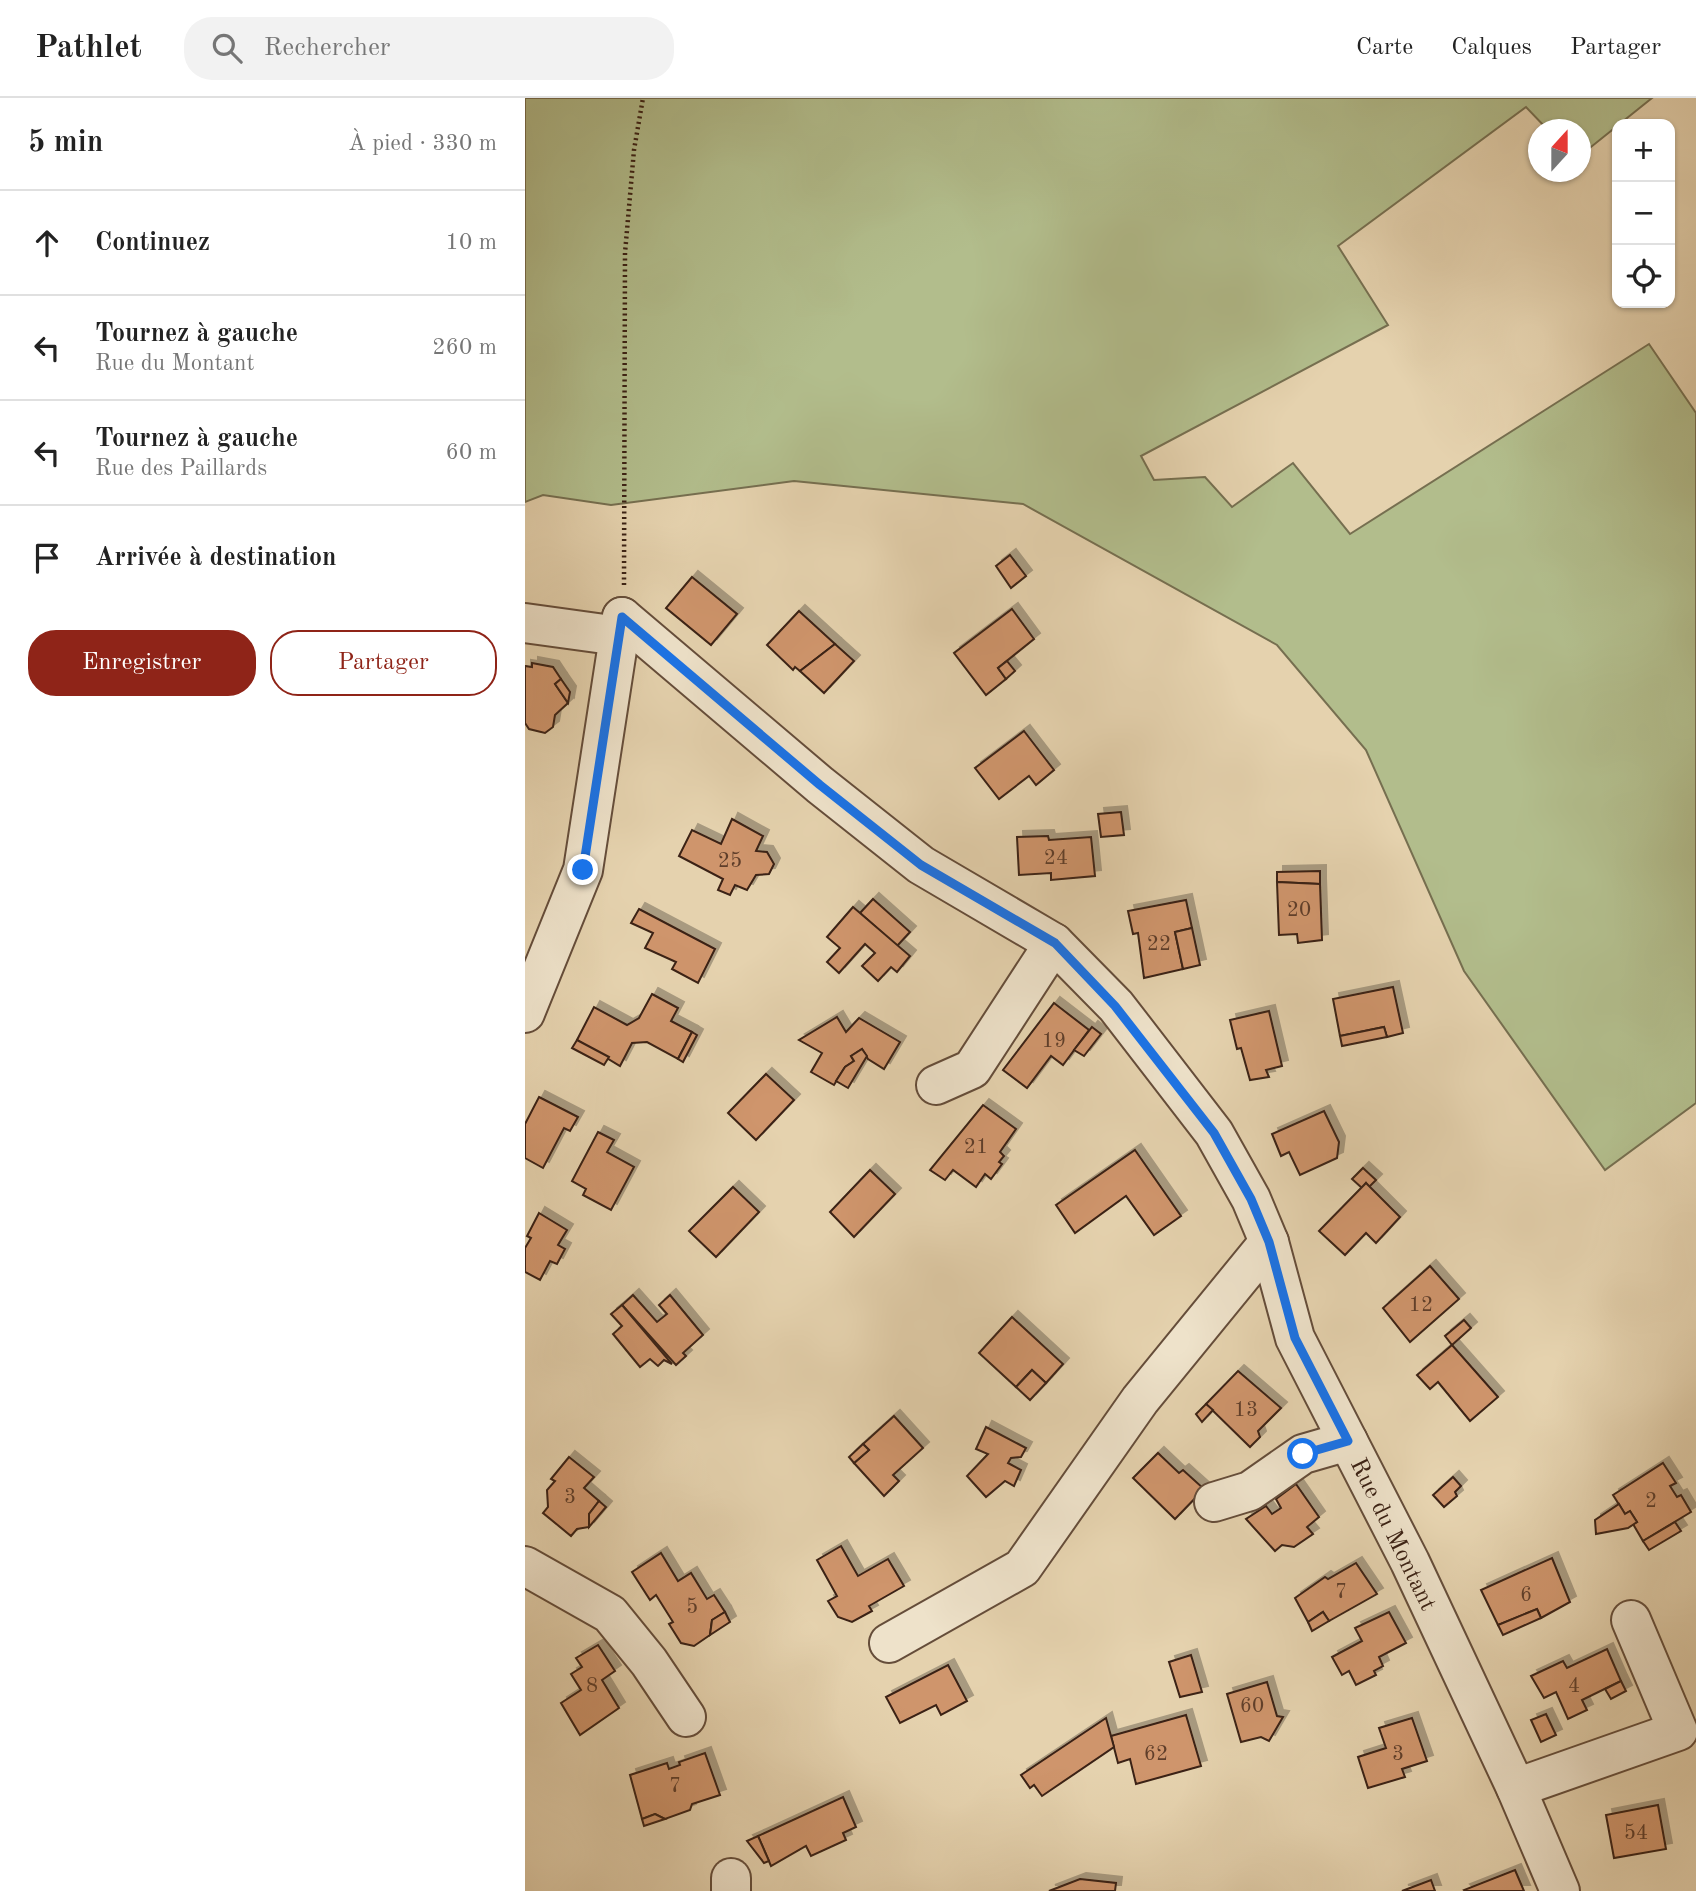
<!DOCTYPE html>
<html lang="fr">
<meta charset="utf-8">
<style>
:root{--surface:#fff;--page:#f2f2f2;--text:#222;--muted:#767676;--line:#e0e0e0;--accent:#8f2418}
body{margin:0;font-family:"Old Standard TT",serif;background:var(--page);color:var(--text)}
.controls{position:absolute;right:21px;top:21px;display:grid;overflow:hidden;border-radius:14px;box-shadow:0 2px 5px #0004}
.controls button{width:63px;height:63px;display:grid;place-items:center;padding:0;border:0;border-bottom:2px solid var(--line);background:var(--surface);color:var(--text);font:35px sans-serif}
.compass{position:absolute;left:1003px;top:21px;width:63px;height:63px;border-radius:50%;background:var(--surface);box-shadow:0 2px 5px #0004;rotate:21deg}
.stop{position:absolute;width:21px;height:21px;margin:-16px;border:5px solid #1a73e8;border-radius:50%;background:#fff}
.stop.end{background:#1a73e8;border-color:#fff;box-shadow:0 2px 7px #0008}
.list{margin:0;padding:0;list-style:none}
h2{display:flex;justify-content:space-between;align-items:center;height:91px;margin:0;padding:0 28px;font-size:30px}
h2 small{font-size:23px;font-weight:400;color:var(--muted)}
.list li{display:grid;grid-template-columns:46px 1fr auto;gap:21px;align-items:center;box-sizing:border-box;height:105px;padding:0 28px;border-top:2px solid var(--line)}
.list b{display:block;font-size:26px;white-space:nowrap}
.list p{margin:0;font-size:23px;white-space:nowrap;color:var(--muted)}
.list em{font-size:23px;font-style:normal;color:var(--muted)}
.actions{display:flex;gap:14px;padding:21px 28px}
.actions a{flex:1;padding:16px 0;border:2px solid var(--accent);border-radius:28px;text-align:center;font-size:24px;color:var(--accent)}
.actions .main{background:var(--accent);color:#fff}
.icon{flex:none;width:38px;height:38px;fill:none;stroke:currentColor;stroke-width:2;stroke-linecap:round;stroke-linejoin:round}
.map{position:relative;flex:none;width:1171px;height:1793px;overflow:hidden}
header{display:flex;align-items:center;gap:42px;box-sizing:border-box;height:98px;padding:0 35px;background:var(--surface);border-bottom:2px solid var(--line)}
header strong{font-size:33px}
nav{display:flex;gap:38px;margin-inline-start:auto;font-size:24px}
.search{width:490px;height:63px;background:var(--page);display:flex;align-items:center;gap:18px;box-sizing:border-box;padding:0 24px;border-radius:28px;color:var(--muted);font-size:26px}
main{display:flex}
aside{flex:1;background:var(--surface)}
.map>svg:first-child{display:block}
</style>
<header>
<strong>Pathlet</strong>
<div class="search"><svg class="icon" aria-label="search" viewBox="0 0 24 24"><circle cx="10" cy="10" r="6"/><path d="M15 15l6 6"/></svg>Rechercher</div>
<nav><a>Carte</a><a>Calques</a><a>Partager</a></nav>
</header>
<main>
<aside>
<h2>5 min<small>À pied · 330 m</small></h2>
<ul class="list">
<li><svg class="icon" aria-label="ahead" viewBox="0 0 24 24"><path d="M12 20V5M6 11l6-6 6 6"/></svg><div><b>Continuez</b></div><em>10 m</em></li>
<li><svg class="icon" aria-label="left" viewBox="0 0 24 24"><path d="M17 20v-9H6M10 6l-5 5 5 5"/></svg><div><b>Tournez à gauche</b><p>Rue du Montant</p></div><em>260 m</em></li>
<li><svg class="icon" aria-label="left" viewBox="0 0 24 24"><path d="M17 20v-9H6M10 6l-5 5 5 5"/></svg><div><b>Tournez à gauche</b><p>Rue des Paillards</p></div><em>60 m</em></li>
<li><svg class="icon" aria-label="arrive" viewBox="0 0 24 24"><path d="M6 21V4h12l-3 4 3 4H6"/></svg><div><b>Arrivée à destination</b></div></li>
</ul>
<div class="actions"><a class="main">Enregistrer</a><a>Partager</a></div>
</aside>
<div class="map">
<svg width="1171" height="1793" viewBox="0 0 1171 1793">
<defs>
<filter id="shadow"><feDropShadow dx="6" dy="-6" stdDeviation="0" flood-color="#0004"/></filter>
</defs>
<rect width="100%" height="100%" fill="#e5d2ae"/>
<filter id="stains"><feTurbulence type="fractalNoise" baseFrequency=".00286" numOctaves="4"/><feColorMatrix values="0 0 0 0 .2 0 0 0 0 .09 0 0 0 0 .02 0 0 0 .5 -.17"/></filter>
<radialGradient id="worn" r=".72"><stop offset=".6" stop-color="#630" stop-opacity="0"/><stop offset="1" stop-color="#630" stop-opacity=".3"/></radialGradient>
<polygon fill="#b2bd8c" stroke="#766f50" stroke-width="2" points="0,0 1127,0 1056,57 1056,32 1022,31 1001,9 813,148 863,227 616,358 629,382 680,379 707,409 768,365 825,436 1124,246 1171,315 1171,1005 1080,1072 939,873 841,652 752,547 498,406 269,383 86,407 18,397 0,404"/>
<g fill="#cf956c" stroke="#3a2114" stroke-width="2" filter="url(#shadow)">
<polygon points="485,457 501,478 486,490 471,468"/>
<polygon points="167,479 212,516 186,547 141,510"/>
<polygon points="487,511 509,541 473,570 481,581 461,597 429,555"/>
<polygon points="274,513 310,546 275,573 270,569 268,572 242,547"/>
<polygon points="310,546 329,563 299,595 275,573"/>
<polygon points="482,563 490,573 481,581 473,570"/>
<polygon points="7,565 28,569 36,581 30,586 43,605 30,617 28,629 20,635 4,631 0,625 0,568 7,569"/>
<polygon points="36,581 45,594 43,605 30,586"/>
<polygon points="499,633 529,672 511,687 504,678 474,701 450,670"/>
<polygon points="596,714 599,737 576,739 573,716"/>
<polygon points="207,721 238,738 231,753 242,754 249,766 244,776 231,777 222,792 210,787 205,797 193,792 198,781 154,758 167,732 196,746"/>
<polygon points="523,738 524,742 566,739 570,778 526,782 526,775 494,777 492,739"/>
<polygon points="795,773 795,786 752,784 752,774"/>
<polygon points="752,784 795,786 797,842 773,845 772,836 754,837"/>
<polygon points="348,801 385,834 372,848 335,815"/>
<polygon points="661,802 667,830 650,834 658,871 619,880 613,835 608,836 603,813"/>
<polygon points="328,809 385,858 372,874 366,869 353,883 337,868 350,855 340,846 314,875 302,864 315,850 302,839"/>
<polygon points="114,811 190,851 173,885 147,871 151,864 120,850 128,835 106,825"/>
<polygon points="667,830 675,867 658,871 650,834"/>
<polygon points="868,889 878,935 862,939 859,929 815,938 808,901"/>
<polygon points="127,896 153,910 146,923 167,934 153,961 122,944 107,945 95,968 52,942 69,909 102,927 114,920"/>
<polygon points="529,905 564,932 538,967 526,958 502,990 478,972"/>
<polygon points="744,913 757,968 741,972 744,979 725,982 716,950 712,951 705,922"/>
<polygon points="312,919 321,934 334,920 375,944 359,971 343,961 337,951 326,958 329,963 320,969 309,987 286,974 297,955 274,942"/>
<polygon points="567,929 576,936 559,958 549,952"/>
<polygon points="859,929 862,939 817,948 815,938"/>
<polygon points="167,934 172,937 158,964 153,961"/>
<polygon points="52,942 84,959 79,967 47,950"/>
<polygon points="337,951 342,958 323,990 311,983 320,969 329,963 326,958"/>
<polygon points="241,976 269,1002 231,1042 203,1015"/>
<polygon points="14,999 53,1019 45,1033 39,1030 18,1070 0,1060 0,1026"/>
<polygon points="458,1007 491,1031 475,1054 479,1058 474,1064 477,1066 466,1081 460,1076 451,1089 428,1072 420,1082 405,1072"/>
<polygon points="799,1013 814,1044 812,1060 775,1077 764,1054 756,1058 747,1036"/>
<polygon points="73,1034 89,1042 82,1054 109,1069 86,1112 58,1097 61,1091 47,1083"/>
<polygon points="610,1052 656,1118 629,1137 601,1098 550,1135 531,1107"/>
<polygon points="838,1070 851,1082 844,1089 841,1085 837,1090 827,1081"/>
<polygon points="345,1072 370,1096 329,1139 305,1114"/>
<polygon points="841,1085 875,1119 851,1145 841,1135 820,1157 794,1133"/>
<polygon points="208,1089 234,1114 191,1159 164,1133"/>
<polygon points="14,1115 42,1132 33,1147 40,1151 32,1166 25,1163 15,1182 0,1174 0,1150 6,1140 2,1138"/>
<polygon points="905,1168 934,1201 885,1244 858,1210"/>
<polygon points="108,1197 132,1224 142,1216 134,1207 145,1197 178,1237 158,1255 161,1258 151,1267 97,1207"/>
<polygon points="97,1207 147,1266 139,1262 133,1268 125,1261 115,1269 88,1236 97,1228 86,1216"/>
<polygon points="487,1219 538,1266 521,1285 507,1272 491,1289 454,1255"/>
<polygon points="939,1222 946,1230 927,1247 920,1238"/>
<polygon points="927,1247 973,1299 945,1323 913,1284 905,1291 892,1277"/>
<polygon points="507,1272 521,1285 505,1302 491,1289"/>
<polygon points="713,1273 756,1310 733,1333 735,1339 725,1349 681,1306"/>
<polygon points="681,1306 688,1312 677,1324 671,1316"/>
<polygon points="369,1318 398,1350 368,1377 374,1383 359,1398 329,1365 344,1352 338,1346"/>
<polygon points="461,1329 501,1350 496,1359 486,1360 483,1365 496,1372 489,1388 480,1383 461,1399 442,1378 463,1356 451,1351"/>
<polygon points="338,1346 344,1352 329,1365 324,1359"/>
<polygon points="633,1355 654,1375 658,1372 679,1391 650,1421 608,1380"/>
<polygon points="44,1359 69,1379 59,1390 74,1403 64,1416 64,1429 52,1431 46,1438 18,1415 23,1409 22,1392 30,1383 26,1381"/>
<polygon points="1138,1365 1151,1385 1145,1388 1152,1399 1156,1397 1166,1414 1118,1443 1108,1426 1112,1424 1105,1413 1100,1416 1088,1397"/>
<polygon points="928,1379 936,1388 930,1394 932,1398 919,1409 908,1397"/>
<polygon points="771,1386 794,1419 782,1429 788,1436 769,1449 757,1447 750,1453 721,1421 741,1408 747,1416 756,1410 751,1401"/>
<polygon points="74,1403 81,1409 64,1429 64,1416"/>
<polygon points="1094,1406 1100,1416 1105,1413 1112,1424 1103,1430 1071,1436 1070,1422"/>
<polygon points="1150,1424 1156,1433 1124,1452 1118,1443"/>
<polygon points="316,1448 333,1478 363,1461 379,1488 344,1508 347,1513 327,1524 313,1519 303,1503 312,1498 292,1462"/>
<polygon points="136,1455 153,1483 166,1475 182,1501 189,1497 200,1514 187,1522 185,1537 169,1548 156,1545 144,1526 148,1524 131,1497 125,1502 107,1474"/>
<polygon points="1027,1460 1045,1504 1016,1520 1012,1511 973,1527 956,1492"/>
<polygon points="831,1465 852,1496 804,1523 798,1514 783,1524 770,1500 800,1479 803,1481"/>
<polygon points="1012,1511 1016,1520 978,1537 973,1527"/>
<polygon points="200,1514 205,1524 185,1537 187,1522"/>
<polygon points="798,1514 804,1523 787,1533 783,1524"/>
<polygon points="864,1514 881,1545 854,1559 858,1568 849,1573 851,1577 831,1587 824,1573 817,1577 807,1559 837,1543 830,1530"/>
<polygon points="73,1547 90,1573 77,1582 94,1610 55,1637 36,1605 56,1592 46,1576 57,1569 51,1560"/>
<polygon points="1082,1551 1096,1583 1057,1602 1062,1612 1043,1621 1031,1594 1019,1600 1006,1578 1038,1563 1042,1570"/>
<polygon points="666,1557 677,1594 655,1599 644,1564"/>
<polygon points="423,1567 442,1603 416,1617 411,1607 375,1625 361,1599"/>
<polygon points="1096,1583 1101,1593 1086,1601 1080,1591"/>
<polygon points="742,1584 752,1618 758,1619 744,1643 736,1639 716,1644 702,1596"/>
<polygon points="1021,1616 1031,1637 1016,1644 1006,1622"/>
<polygon points="661,1617 676,1668 611,1686 605,1661 593,1665 586,1638"/>
<polygon points="581,1620 589,1649 517,1698 509,1687 505,1690 496,1677"/>
<polygon points="887,1620 902,1663 877,1671 880,1679 843,1690 833,1659 861,1650 854,1630"/>
<polygon points="180,1655 195,1697 167,1706 165,1712 140,1721 130,1716 117,1721 105,1677 142,1665 144,1671 155,1667 154,1664"/>
<polygon points="318,1699 331,1729 318,1735 321,1742 286,1758 281,1748 246,1768 233,1738"/>
<polygon points="1133,1707 1141,1751 1089,1760 1081,1717"/>
<polygon points="130,1716 140,1721 119,1728 117,1721"/>
<polygon points="233,1738 244,1763 239,1765 222,1743"/>
<polygon points="990,1772 999,1793 940,1793 939,1792"/>
<polygon points="555,1781 591,1785 590,1793 524,1793"/>
<polygon points="906,1782 910,1793 877,1793"/>
</g>
<g fill="none" stroke-linecap="round" stroke-linejoin="round">
<defs>
<g id="minor">
<polyline points="97,519 295,687 396,767 529,845 591,908 689,1035 726,1101 744,1144 770,1240 885,1464 991,1690 1035,1793"/>
<polyline points="0,525 94,538"/>
<polyline points="0,915 58,772 97,519"/>
<polyline points="411,987 447,971 529,845"/>
<polyline points="689,1404 725,1393 778,1356 823,1343"/>
<polyline points="0,1468 85,1516 124,1564 161,1619"/>
<polyline points="364,1545 497,1470 615,1302 744,1144"/>
<polyline points="991,1690 1153,1633 1106,1522"/>
<polyline points="206,1780 206,1793"/>
</g>
</defs>
<use href="#minor" stroke="#654d3a" stroke-width="42"/>
<polyline stroke="#3a2114" stroke-width="4.5" stroke-dasharray="2 3.5" stroke-linecap="butt" points="99,487 100,155 109,52 118,0"/>
<use href="#minor" stroke="#eee2ca" stroke-width="38"/>
</g>
<g fill="none" stroke-linecap="round" stroke-linejoin="round">
<polyline stroke="#1a73e8" stroke-width="9" points="58,772 97,519 295,687 396,767 530,845 590,908 689,1035 726,1101 744,1144 770,1240 823,1343 778,1356"/>
</g>
<g text-anchor="middle" stroke-width="6" stroke-linejoin="round" paint-order="stroke">
<g font-size="21" fill="#5f3e2a">
<text x="531" y="766">24</text>
<text x="205" y="769">25</text>
<text x="774" y="818">20</text>
<text x="634" y="852">22</text>
<text x="529" y="949">19</text>
<text x="451" y="1055">21</text>
<text x="896" y="1213">12</text>
<text x="721" y="1318">13</text>
<text x="45" y="1405">3</text>
<text x="1126" y="1409">2</text>
<text x="816" y="1500">7</text>
<text x="1001" y="1503">6</text>
<text x="167" y="1515">5</text>
<text x="67" y="1594">8</text>
<text x="1049" y="1594">4</text>
<text x="727" y="1614">60</text>
<text x="631" y="1662">62</text>
<text x="873" y="1662">3</text>
<text x="150" y="1694">7</text>
<text x="1111" y="1741">54</text>
</g>
<g font-size="24" fill="#3a2114" stroke="#eee2ca">
<text transform="translate(869 1436) rotate(64)" y="8">Rue du Montant</text>
</g>
</g>
<rect width="100%" height="100%" filter="url(#stains)"/>
<rect width="100%" height="100%" fill="url(#worn)"/>
</svg>
<div class="controls">
<button>+</button>
<button>−</button>
<button><svg class="icon" aria-label="locate" viewBox="0 0 24 24"><circle cx="12" cy="12" r="6"/><path d="M12 2v4M12 18v4M2 12h4M18 12h4"/></svg></button>
</div>
<svg class="compass" viewBox="-18 -18 36 36"><path d="M0-13l5 13h-10z" fill="#e53935"/><path d="M0 13l5-13h-10z" fill="#767676"/></svg>
<div class="stop" style="left:778px;top:1356px"></div>
<div class="stop end" style="left:58px;top:772px"></div>
</div>
</main>
